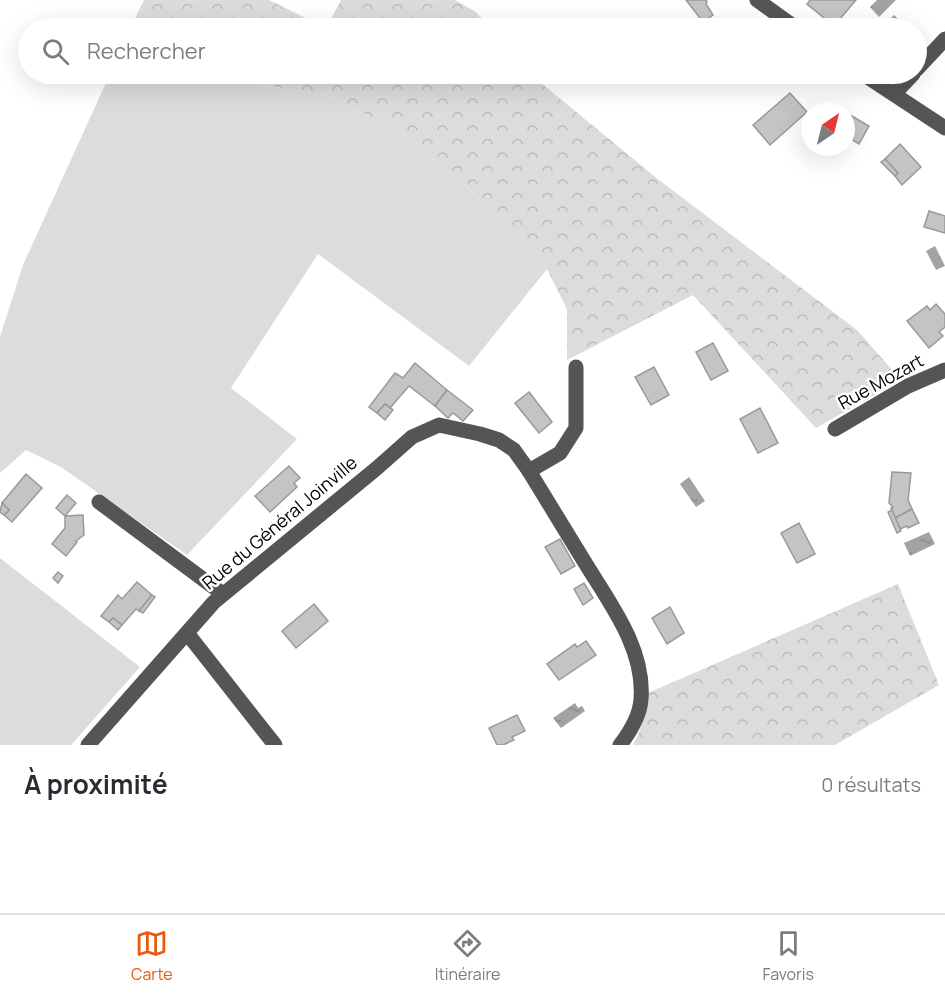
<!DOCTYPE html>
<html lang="fr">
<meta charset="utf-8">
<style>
:root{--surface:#fff;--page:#f7f7f7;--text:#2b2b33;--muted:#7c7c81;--line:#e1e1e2;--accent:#ea580c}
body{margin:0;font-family:Manrope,sans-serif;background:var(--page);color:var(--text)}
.compass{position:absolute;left:801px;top:102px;width:54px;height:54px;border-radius:50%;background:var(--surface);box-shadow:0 6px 24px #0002;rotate:35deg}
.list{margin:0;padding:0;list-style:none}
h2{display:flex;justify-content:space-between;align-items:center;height:78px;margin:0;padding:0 24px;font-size:26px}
h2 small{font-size:20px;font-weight:400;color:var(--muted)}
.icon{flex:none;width:33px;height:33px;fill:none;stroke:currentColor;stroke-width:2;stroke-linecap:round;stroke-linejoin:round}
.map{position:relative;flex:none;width:945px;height:745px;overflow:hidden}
.search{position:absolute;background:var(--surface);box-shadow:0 6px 24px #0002;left:18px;right:18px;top:18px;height:66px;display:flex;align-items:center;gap:15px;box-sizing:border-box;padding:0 21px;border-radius:33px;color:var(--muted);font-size:22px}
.sheet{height:168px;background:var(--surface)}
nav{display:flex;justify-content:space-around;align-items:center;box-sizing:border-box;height:84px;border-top:2px solid var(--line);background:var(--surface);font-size:16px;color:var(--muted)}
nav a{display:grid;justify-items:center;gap:3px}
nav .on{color:var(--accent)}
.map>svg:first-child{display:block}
</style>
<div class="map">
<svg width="945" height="745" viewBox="0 0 945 745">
<defs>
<pattern id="forest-crowns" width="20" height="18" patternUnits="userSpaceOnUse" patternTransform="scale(1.5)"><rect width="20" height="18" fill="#dcdcdc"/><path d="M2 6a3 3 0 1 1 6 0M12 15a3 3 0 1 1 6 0" fill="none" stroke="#bbb"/></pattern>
<pattern id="water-ripples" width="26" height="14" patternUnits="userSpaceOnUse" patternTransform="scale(1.5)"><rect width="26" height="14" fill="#a3a3a3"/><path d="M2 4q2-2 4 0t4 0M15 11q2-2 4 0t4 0" fill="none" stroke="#8b8b8b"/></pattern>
</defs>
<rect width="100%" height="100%" fill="#fff"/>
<g fill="#dcdcdc">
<polygon points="139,10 176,28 131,28"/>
<polygon points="110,74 244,74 261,85 326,95 398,130 467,187 547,269 469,366 318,254 231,388 297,439 187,555 61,467 26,450 0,473 0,337 23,265"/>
<polygon points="0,558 140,667 71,745 0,745"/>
</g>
<g fill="url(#forest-crowns)">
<polygon points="144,0 269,0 326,28 341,0 455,0 476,12 491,28 176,28 139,10"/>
<polygon points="244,74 530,74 659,180 857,330 901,380 816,428 693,295 567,360 567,309 547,269 467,187 398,130 326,95 261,85"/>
<path d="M898,584L939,685L835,745H633C642,728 647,712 648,693Z"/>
</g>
<g fill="url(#water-ripples)">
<polygon points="877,0 896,0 879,17 870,7"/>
<polygon points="935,246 945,266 936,270 926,251"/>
<polygon points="689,477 705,501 696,507 680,484"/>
<polygon points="929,532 935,544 910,556 904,543"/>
<polygon points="575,703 578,708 582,706 585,711 561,728 553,718"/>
</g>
<g fill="#c4c4c4" stroke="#999" stroke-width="1.5">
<polygon points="686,0 706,0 707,2 706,4 713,15 703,22"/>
<polygon points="810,0 856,0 834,26 807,4"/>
<polygon points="894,16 906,28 882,28"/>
<polygon points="790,93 807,112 770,145 753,125"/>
<polygon points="850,115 869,126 859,144 846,136 846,121"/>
<polygon points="900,144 921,167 902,185 895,176 898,173 885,159"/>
<polygon points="885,159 898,173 895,176 881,162"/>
<polygon points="929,211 945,216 945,233 924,227"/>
<polygon points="936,304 945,314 945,327 939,332 943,336 929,348 907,321 927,306 930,310"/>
<polygon points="713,343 728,371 711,380 696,352"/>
<polygon points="415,363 447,390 435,406 409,386 390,408 385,404 377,413 369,407 395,373 403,378"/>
<polygon points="654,367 669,395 651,405 635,377"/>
<polygon points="447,390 473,410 463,421 453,413 448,418 435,406"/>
<polygon points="529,392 552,422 539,433 515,403"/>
<polygon points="385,404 393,410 385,420 377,413"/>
<polygon points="760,408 778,443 758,453 740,419"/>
<polygon points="289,466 300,478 294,483 297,487 270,512 255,496"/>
<polygon points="892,472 911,473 908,500 912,509 895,518 891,508 893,507 889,503"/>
<polygon points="26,474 42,488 12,522 4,515 9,510 2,503"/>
<polygon points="67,495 76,503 65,516 56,508"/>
<polygon points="2,503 9,510 4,515 0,512"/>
<polygon points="912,509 919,523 908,528 907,526 900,529 895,518"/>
<polygon points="892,510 901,531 897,533 888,512"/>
<polygon points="83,515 84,535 76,541 77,542 66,556 52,544 65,528 65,516"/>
<polygon points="799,523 815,554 797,563 781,533"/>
<polygon points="560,539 575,566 561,574 545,547"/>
<polygon points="58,572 63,576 58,583 53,578"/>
<polygon points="137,582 152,595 139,611 136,609 122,625 113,618 109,622 101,616 118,595 122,599"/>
<polygon points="584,583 593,598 583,605 574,589"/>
<polygon points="152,595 155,597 143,613 139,611"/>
<polygon points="314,604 328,621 296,648 282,631"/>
<polygon points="670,607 684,633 667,644 652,618"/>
<polygon points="113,618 122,625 118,630 109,622"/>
<polygon points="586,641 596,655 559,680 547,664 575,644 577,647"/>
<polygon points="517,715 525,731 512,737 514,740 503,745 497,745 489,728"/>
</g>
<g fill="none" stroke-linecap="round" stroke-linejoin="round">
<g stroke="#555" stroke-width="15">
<polyline points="757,0 796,28"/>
<polyline points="916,70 945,39"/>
<polyline points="863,74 945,128"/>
<polyline points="894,94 913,74"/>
<polyline points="835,429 908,386 945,370"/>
<polyline points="529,471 560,453 576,428 576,367"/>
<polyline points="99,502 223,594"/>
<polyline points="187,633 275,745"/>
<path d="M88,745L214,602L377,468L412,437L439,425L480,434L499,440L514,450L529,471C547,501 566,531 584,561C609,602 645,648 641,699C640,716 630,732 620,745"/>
</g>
</g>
<g text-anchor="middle" stroke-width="5" stroke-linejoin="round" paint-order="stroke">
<g font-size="18" fill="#000" stroke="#fff">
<text transform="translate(881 382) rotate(-29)" y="6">Rue Mozart</text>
<text transform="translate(280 523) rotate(-40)" y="6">Rue du Général Joinville</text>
</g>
</g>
</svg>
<svg class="compass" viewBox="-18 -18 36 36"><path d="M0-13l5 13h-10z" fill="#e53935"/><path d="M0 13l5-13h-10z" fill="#7c7c81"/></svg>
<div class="search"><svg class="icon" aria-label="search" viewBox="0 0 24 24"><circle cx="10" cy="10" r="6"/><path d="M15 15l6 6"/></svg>Rechercher</div>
</div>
<section class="sheet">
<h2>À proximité<small>0 résultats</small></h2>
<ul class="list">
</ul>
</section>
<nav>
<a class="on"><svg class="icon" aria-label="map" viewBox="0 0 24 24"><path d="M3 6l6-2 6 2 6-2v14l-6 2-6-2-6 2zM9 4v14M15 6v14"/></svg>Carte</a>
<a><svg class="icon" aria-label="directions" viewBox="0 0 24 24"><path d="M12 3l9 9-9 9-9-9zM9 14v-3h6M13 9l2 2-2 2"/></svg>Itinéraire</a>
<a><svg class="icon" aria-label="saved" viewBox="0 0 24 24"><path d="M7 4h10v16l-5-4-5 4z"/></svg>Favoris</a>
</nav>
